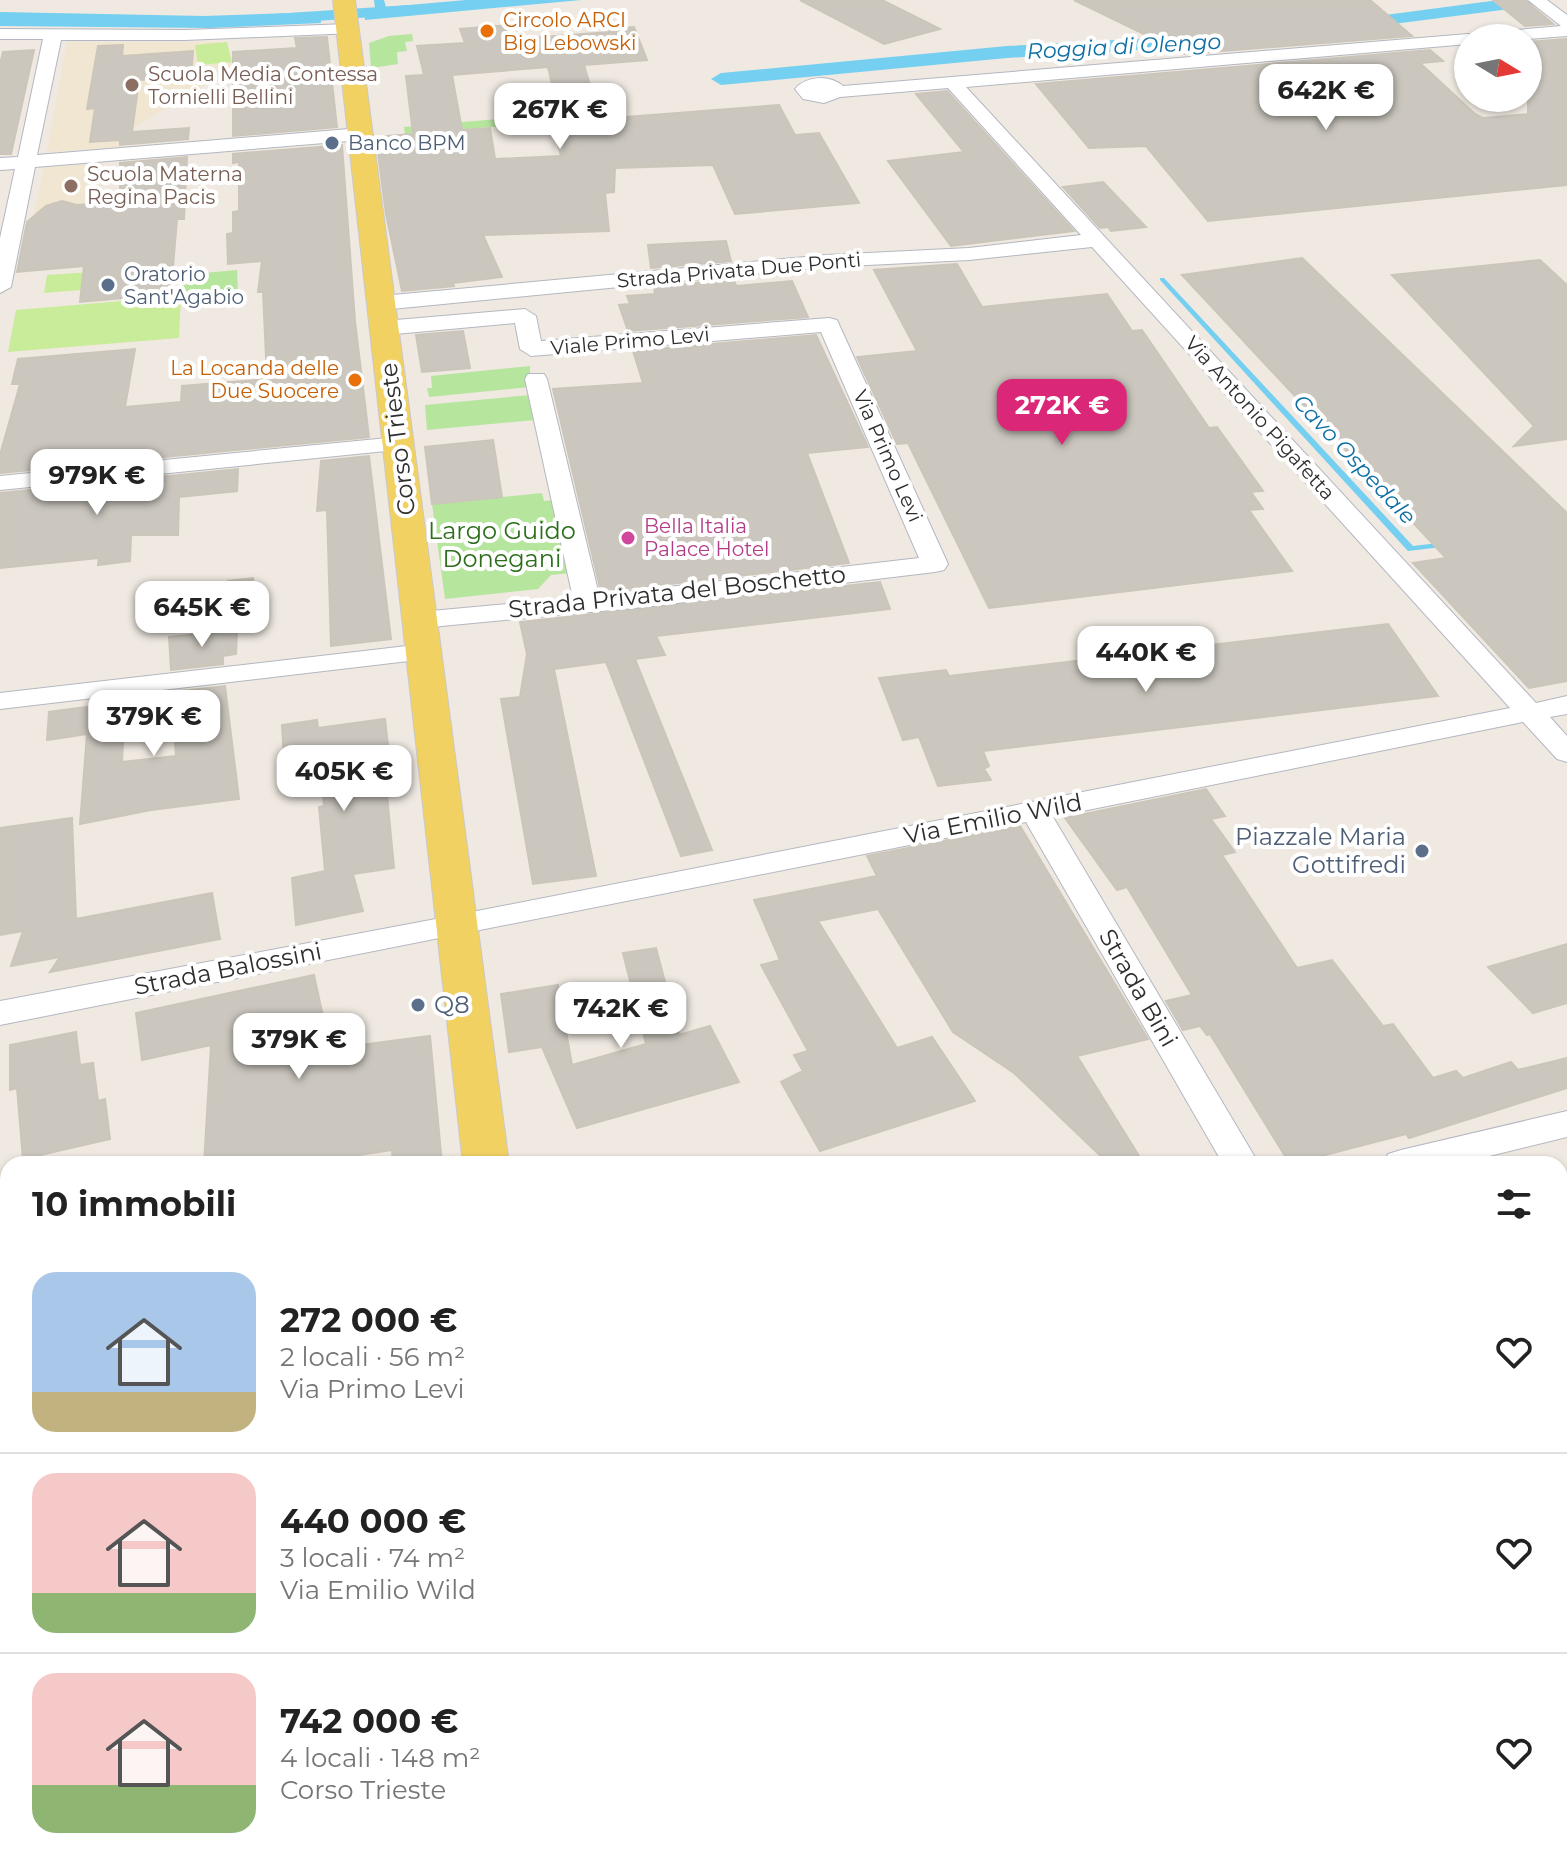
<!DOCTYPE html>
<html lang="it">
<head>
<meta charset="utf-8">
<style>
  :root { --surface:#fff; --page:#f2f2f2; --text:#222; --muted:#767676; --line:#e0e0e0; --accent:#db2777 }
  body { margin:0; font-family:Montserrat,sans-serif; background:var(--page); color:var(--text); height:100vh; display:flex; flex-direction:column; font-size:30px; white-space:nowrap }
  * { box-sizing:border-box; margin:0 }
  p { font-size:26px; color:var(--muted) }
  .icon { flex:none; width:44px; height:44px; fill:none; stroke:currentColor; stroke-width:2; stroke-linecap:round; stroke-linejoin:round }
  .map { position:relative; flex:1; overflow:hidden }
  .sheet { position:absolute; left:0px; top:1156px; width:1568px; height:712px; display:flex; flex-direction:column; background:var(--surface); border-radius:24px 24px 0 0; box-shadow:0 2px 6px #0004 }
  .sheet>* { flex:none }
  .needle { width:52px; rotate:100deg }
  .buttons { position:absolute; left:1454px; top:24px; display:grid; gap:16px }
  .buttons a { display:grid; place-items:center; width:88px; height:88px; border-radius:50%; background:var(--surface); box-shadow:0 2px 6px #0004; font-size:40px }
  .price { position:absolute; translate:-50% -68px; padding:0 18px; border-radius:16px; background:#fff; color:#222; font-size:26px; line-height:52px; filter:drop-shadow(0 2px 4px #0008) }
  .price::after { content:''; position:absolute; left:50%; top:48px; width:24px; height:18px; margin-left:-12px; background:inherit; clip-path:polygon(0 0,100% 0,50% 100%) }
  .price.active { background:var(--accent); color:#fff }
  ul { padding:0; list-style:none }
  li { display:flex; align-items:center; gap:24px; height:200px; padding:0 32px }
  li+li { border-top:2px solid var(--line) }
  li span { display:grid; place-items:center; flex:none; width:224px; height:160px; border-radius:24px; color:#555 }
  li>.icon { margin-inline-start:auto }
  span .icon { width:96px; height:96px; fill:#fffc; stroke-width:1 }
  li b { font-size:34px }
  h2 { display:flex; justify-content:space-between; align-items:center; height:96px; padding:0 32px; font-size:34px }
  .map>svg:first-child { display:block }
  .education { fill:#f0e6d1 }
  .green { fill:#b6e59e }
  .pitch { fill:#c9ec9a }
  .water { fill:#75cff0 }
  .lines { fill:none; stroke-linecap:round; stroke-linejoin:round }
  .stream { fill:#75cff0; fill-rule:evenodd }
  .canal { fill:#75cff0; fill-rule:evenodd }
  .building { fill:#cbc7bf; stroke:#cbc5ba; stroke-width:2; fill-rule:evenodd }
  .minor-casing { stroke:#b4b7c1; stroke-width:2 }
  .major-casing { stroke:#c9c9c9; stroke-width:2 }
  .minor { fill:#fff; fill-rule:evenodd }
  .major { fill:#f2d163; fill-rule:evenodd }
  .food-dot { fill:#e8710a; stroke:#fff; stroke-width:3 }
  .education-dot { fill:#8d6e63; stroke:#fff; stroke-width:3 }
  .service-dot { fill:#5c6f8a; stroke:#fff; stroke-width:3 }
  .hotel-dot { fill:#d1479c; stroke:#fff; stroke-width:3 }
  .labels { text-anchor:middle; stroke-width:8; stroke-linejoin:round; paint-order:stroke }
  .far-food-label { font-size:20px; fill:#c56008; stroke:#fff; text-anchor:start }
  .far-education-label { font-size:20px; fill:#785e54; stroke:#fff; text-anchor:start }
  .far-service-label { font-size:20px; fill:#4e5e75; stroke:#fff; text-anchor:start }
  .far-street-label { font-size:20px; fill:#2e2e2e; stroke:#fff }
  .far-hotel-label { font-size:20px; fill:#b23c85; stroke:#fff; text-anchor:start }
  .far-water-label { font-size:22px; font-style:italic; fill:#0d6fa3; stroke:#fff }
  .street-label { font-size:24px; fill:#2e2e2e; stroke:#fff }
  .park-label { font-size:24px; fill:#2c6e1b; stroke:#fff }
  .service-label { font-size:24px; fill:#4e5e75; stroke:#fff; text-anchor:end }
</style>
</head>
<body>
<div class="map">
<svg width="1567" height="1868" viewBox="0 0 1567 1868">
  <rect width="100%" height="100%" fill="#efe9e1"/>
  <path class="education" d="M67,42h160l5,27 -112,67v11l-70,5 -3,-1z
    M104,162l-4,43 -70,26 14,-64z"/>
  <path class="green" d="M412,34l1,7 -8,1 2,9 -10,1 1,12 -27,4 -2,-25 20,-7z
    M547,115l18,6 -160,13 -1,-7z
    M237,270l1,21 -57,5 1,-21z
    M530,366v21l-101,10 -2,-9h5l-1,-12z
    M530,395l5,25 -108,10 -2,-25z
    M542,493l2,8 18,-2 8,74 -19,2 -13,14 -93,10 -13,-95z
    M8,1586v274h93l-1,8h-100v-280z"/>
  <path class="pitch" d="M227,42l5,20 -34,3 -3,-20z
    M121,270l-2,17 -75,6 3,-18z
    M181,296l-2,42 -171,14 8,-42z"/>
  <path class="water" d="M374,0h10l2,7 80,-7h115l-216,20 -1,-11 11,-1z
    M0,12l204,4 116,-4 1,11 -112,5 -209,-2z"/>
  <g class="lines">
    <path class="stream" d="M1160,278h4l249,268 34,-4h3v4l-42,5 -248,-271z"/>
    <path class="canal" d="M1499,0l35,2 -9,5 -178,23 -9,-5 9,-5z
      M409,5l6,1 3,4 -3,4 -141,10 -9,-5 9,-5z
      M1207,35l9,6 -2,4 -207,13 -286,27 -10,-6 10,-6 286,-27z"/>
  </g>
  <path class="building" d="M800,0h82l58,29 -56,15z
    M1074,0h296l42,36 -227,18z
    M1493,0h32l28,24 -28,2z
    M510,25l5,14 95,-7 -1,-3 25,-2 13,33 -63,5 16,54 179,-14 16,30 24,-2 40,70 -124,11 -22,-49 -98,3 -1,24 -9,1 4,38 -126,4 19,42 -49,6 1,3 -52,5 -16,-77 -10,-77 37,-3 -7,-58 18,-1 -7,-29 48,-3 -5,-14zM548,67l13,55 -9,1 9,33 -66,3 -5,-31 -28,2 -10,-55z
    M327,37l10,90 -104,9v-84l64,-4 -2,-10z
    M1567,39v146l-359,36 -62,-75 -57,2 -53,-64 394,-34 13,11 -23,2 55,51 8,4 45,-4v-72z
    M123,45l-1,11 71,-5 -2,25 -52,4 -7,52 57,-4 -1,11 -68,6v-5l-30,2 5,-34 -8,1 11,-63z
    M34,50l-23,104h-11v-90l3,-12z
    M947,91l127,140 -123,15 -63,-85 76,-9 -48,-58z
    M342,145l13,176 14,116 -369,36v-18l20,-71h-8l6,-25 117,-10 -10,58 56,-5 1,-16 85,-7 -4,-87h-5l4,-31 -34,3 -1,-30 6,-1v-21l6,-1v-49l-6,1v-9z
    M187,157l-3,62h-7l-6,72 -2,3 -89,8 4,-36 -67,6 10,-50 19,-16 16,-5 15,4 43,-3v-39z
    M1103,182l43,45 -35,4 -3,-4 -8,1 -37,-41z
    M726,241l5,20 -80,7 -3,-23z
    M1302,258l265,255v168l-38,7 -116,-125 33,-5 -264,-283z
    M1540,260l27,25v154l-53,7 20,-20 -142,-151z
    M957,264l25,43 125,-13 25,37 10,-1 67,98 8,-1 46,64 -12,1 12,17 -14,1 43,61 -303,37 -81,-165 -11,1 -40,-87 60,-6 -43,-81z
    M734,279l2,7 56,-5 16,36 -180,14 -9,-26 11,-1 -3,-8 28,-2 -1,-7z
    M463,331l7,37 -48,4 -6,-37z
    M816,335l52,112 -61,6 42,110 -248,29 -48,-203 90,-6 -10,-32z
    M493,440l9,57 -70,7 -7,-57z
    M369,456l22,183 -60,7 -4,-136 -10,1 4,-50z
    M238,469l-1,22 -58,6 -1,38h-47l-1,26 -32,4 1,-7 -99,10v-75z
    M253,578l4,27 -31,2 2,-26z
    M880,582l10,27 -234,27 9,19 -30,4 77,191 -31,6 -75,-194 -52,7 42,207 -63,8 -32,-185 19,-2 7,-43 -7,-32z
    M1388,624l50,72 -455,55 6,15 -5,3 7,11 -53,6 -19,-49 -16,3 -24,-62 67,-8 3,6z
    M237,630l-1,24 -13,2v8l-52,6 -2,-33z
    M225,686l14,113 -88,11 -71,14 7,-90 -40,6 2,-28 76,-10 -3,60 54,-6 -4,-64z
    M385,719l4,35h-6l11,114 -41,6 10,37 -67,14 -4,-47 33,-7 -6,-64 5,-1 -4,-52 -36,5 -2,-34 35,-5 1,8z
    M1206,789l19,27 -14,3 24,33 -13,3 75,113 35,-8 51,66 10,-2 40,54 23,-7 7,7 48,-16 7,8 49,-12v30l-158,50 -3,-4 -116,30 -80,-130 -3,1 -7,-9 -17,4 -17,-29 26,-6 -65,-108 -10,3 -52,-72z
    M72,818l4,101 136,-26 8,46 -170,33 10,-15 -49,9 12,-35 -23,4v-107z
    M1020,826l128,213 -71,17 67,108h-35l-95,-91 -61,-41 -75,-123 -60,12 79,127 35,-11 43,64 -155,50 -39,-69 22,-11 -9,-16 14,-4 -47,-86 19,-5 -26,-60 123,-24 -10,-20z
    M1567,944v59l-34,10 -45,-46z
    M656,948l23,87 31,-9 29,56 -162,46 -35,-81 -33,5 -8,-58 57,-9 14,80 74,-21 -23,-91z
    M314,975l16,74 100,-13 12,128h-49l-1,-14 -93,14h-95l7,-119 -69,15 -6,-47z
    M76,1032l4,33 13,-2 5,38 7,-2 5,40 -87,20 -6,-71 -7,2v-45z"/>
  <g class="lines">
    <defs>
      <path id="minor" d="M1528,0h19l20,15v21l-39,3 -60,-1v6l-502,43 570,616 31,-7v18l-17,3 17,19v26l-10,-3 -34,-37 -470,95 206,347h-36l-197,-342 -1026,203v-24l457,-86 1053,-207 -418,-461 -123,13 -142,7 -446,43 -11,-7 11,-7 446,-41 142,-7 112,-13 -133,-147 -108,9 -16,6 -21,-4 -8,-10c12,-14 35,-14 48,-3l625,-52 8,3 8,-4 77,-7z
        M348,24l9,5 -3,4 -169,7h-124l-24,115 324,-27 9,6 -9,6 -326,27 -24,120 -11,6v-55l15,-69 -15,1v-12l18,-1 25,-118h-43v-10l185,1z
        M525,309l11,7 5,25 288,-23 8,2 111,244 -4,6 -9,2 -291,35 -224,21 -10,-2 -3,-6 3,-6 10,-2 153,-14 -48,-219 3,-5h16l3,5 52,216 320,-37 -98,-226 -290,24 -11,-7 -5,-26 -131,12 -11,-7 11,-7z
        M398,437l8,2 4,5 -4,5 -406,41v-14z
        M424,644l10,2 4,6 -4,6 -434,51v-16z
        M1567,1111v26l-110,27h-74l5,-10 13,-4z
        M8,1530v38l-8,2v-38z
        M1567,1707v44l-7,2v-44z
        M948,1860h79l-4,8h-79z"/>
      <path id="major" d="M333,0h22l154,1164h-46z
        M540,1860h62v8h-62z"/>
    </defs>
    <use href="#minor" class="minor-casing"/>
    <use href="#major" class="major-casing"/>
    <use href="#minor" class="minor"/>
    <use href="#major" class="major"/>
  </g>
  <g class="food-dot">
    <circle cx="487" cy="31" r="8"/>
    <circle cx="355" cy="380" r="8"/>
  </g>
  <g class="education-dot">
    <circle cx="132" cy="85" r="8"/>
    <circle cx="71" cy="186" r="8"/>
  </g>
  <g class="service-dot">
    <circle cx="332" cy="143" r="8"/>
    <circle cx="108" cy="285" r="8"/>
    <circle cx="1422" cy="851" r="8"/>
    <circle cx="418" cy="1005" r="8"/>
  </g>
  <circle class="hotel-dot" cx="628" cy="538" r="8"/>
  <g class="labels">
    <g class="far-food-label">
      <text x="503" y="27">Circolo ARCI<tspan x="503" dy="23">Big Lebowski</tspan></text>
      <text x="339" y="375" text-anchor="end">La Locanda delle<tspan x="339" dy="23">Due Suocere</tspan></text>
    </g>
    <g class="far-education-label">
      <text x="148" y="81">Scuola Media Contessa<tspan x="148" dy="23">Tornielli Bellini</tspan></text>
      <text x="87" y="181">Scuola Materna<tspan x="87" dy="23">Regina Pacis</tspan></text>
    </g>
    <g class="far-service-label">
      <text x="348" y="150">Banco BPM</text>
      <text x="124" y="281">Oratorio<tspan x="124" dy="23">Sant'Agabio</tspan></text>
    </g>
    <g class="far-street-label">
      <text transform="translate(739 270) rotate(-5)" y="7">Strada Privata Due Ponti</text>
      <text transform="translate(630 341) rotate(-5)" y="7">Viale Primo Levi</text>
      <text transform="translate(1260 418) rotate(48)" y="7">Via Antonio Pigafetta</text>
      <text transform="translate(888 456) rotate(66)" y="7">Via Primo Levi</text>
    </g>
    <g class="far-hotel-label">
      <text x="644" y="533">Bella Italia<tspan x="644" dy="23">Palace Hotel</tspan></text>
    </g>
    <g class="far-water-label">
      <text transform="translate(1124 46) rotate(-3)" y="8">Roggia di Olengo</text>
      <text transform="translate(1355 459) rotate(47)" y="8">Cavo Ospedale</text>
    </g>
    <g class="street-label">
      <text transform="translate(398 439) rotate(-97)" y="8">Corso Trieste</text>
      <text transform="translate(677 592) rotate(-6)" y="8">Strada Privata del Boschetto</text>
      <text transform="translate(993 819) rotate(-11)" y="8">Via Emilio Wild</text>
      <text transform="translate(228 969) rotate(-11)" y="8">Strada Balossini</text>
      <text transform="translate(1138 988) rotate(60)" y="8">Strada Bini</text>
    </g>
    <g class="park-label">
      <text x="502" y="539">Largo Guido<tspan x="502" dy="28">Donegani</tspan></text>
    </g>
    <g class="service-label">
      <text x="1406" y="845">Piazzale Maria<tspan x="1406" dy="28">Gottifredi</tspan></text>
      <text x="434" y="1013" text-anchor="start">Q8</text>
    </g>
  </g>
</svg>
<div class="buttons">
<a><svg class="needle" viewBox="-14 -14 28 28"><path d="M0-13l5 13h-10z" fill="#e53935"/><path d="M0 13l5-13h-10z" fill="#767676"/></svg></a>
</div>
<b class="price" style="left:1326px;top:132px">642K €</b>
<b class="price" style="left:560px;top:151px">267K €</b>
<b class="price active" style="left:1062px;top:447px">272K €</b>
<b class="price" style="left:97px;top:517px">979K €</b>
<b class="price" style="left:202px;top:649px">645K €</b>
<b class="price" style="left:1146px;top:694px">440K €</b>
<b class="price" style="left:154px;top:758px">379K €</b>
<b class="price" style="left:344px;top:813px">405K €</b>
<b class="price" style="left:621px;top:1050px">742K €</b>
<b class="price" style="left:299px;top:1081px">379K €</b>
<section class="sheet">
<h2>10 immobili<svg class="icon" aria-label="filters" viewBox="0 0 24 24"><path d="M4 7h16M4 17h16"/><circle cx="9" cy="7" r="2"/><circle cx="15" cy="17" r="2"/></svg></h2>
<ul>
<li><span style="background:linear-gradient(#a9c7e8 75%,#c2b280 0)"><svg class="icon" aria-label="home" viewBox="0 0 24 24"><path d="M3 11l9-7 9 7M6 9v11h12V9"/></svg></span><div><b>272 000 €</b><p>2 locali · 56 m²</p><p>Via Primo Levi</p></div><svg class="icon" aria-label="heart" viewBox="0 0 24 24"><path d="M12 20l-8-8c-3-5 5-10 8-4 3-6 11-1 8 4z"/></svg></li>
<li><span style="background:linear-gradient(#f6c9c9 75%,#8fb573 0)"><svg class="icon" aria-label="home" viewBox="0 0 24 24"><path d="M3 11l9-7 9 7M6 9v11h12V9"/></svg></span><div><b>440 000 €</b><p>3 locali · 74 m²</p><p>Via Emilio Wild</p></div><svg class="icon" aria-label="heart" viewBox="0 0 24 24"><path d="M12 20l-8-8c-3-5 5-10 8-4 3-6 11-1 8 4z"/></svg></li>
<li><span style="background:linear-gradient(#f6c9c9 70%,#8fb573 0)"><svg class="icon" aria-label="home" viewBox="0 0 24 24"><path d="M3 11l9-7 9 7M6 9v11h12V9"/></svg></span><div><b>742 000 €</b><p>4 locali · 148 m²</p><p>Corso Trieste</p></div><svg class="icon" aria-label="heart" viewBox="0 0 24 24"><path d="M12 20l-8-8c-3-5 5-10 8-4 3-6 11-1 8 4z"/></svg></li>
</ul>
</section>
</div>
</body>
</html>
